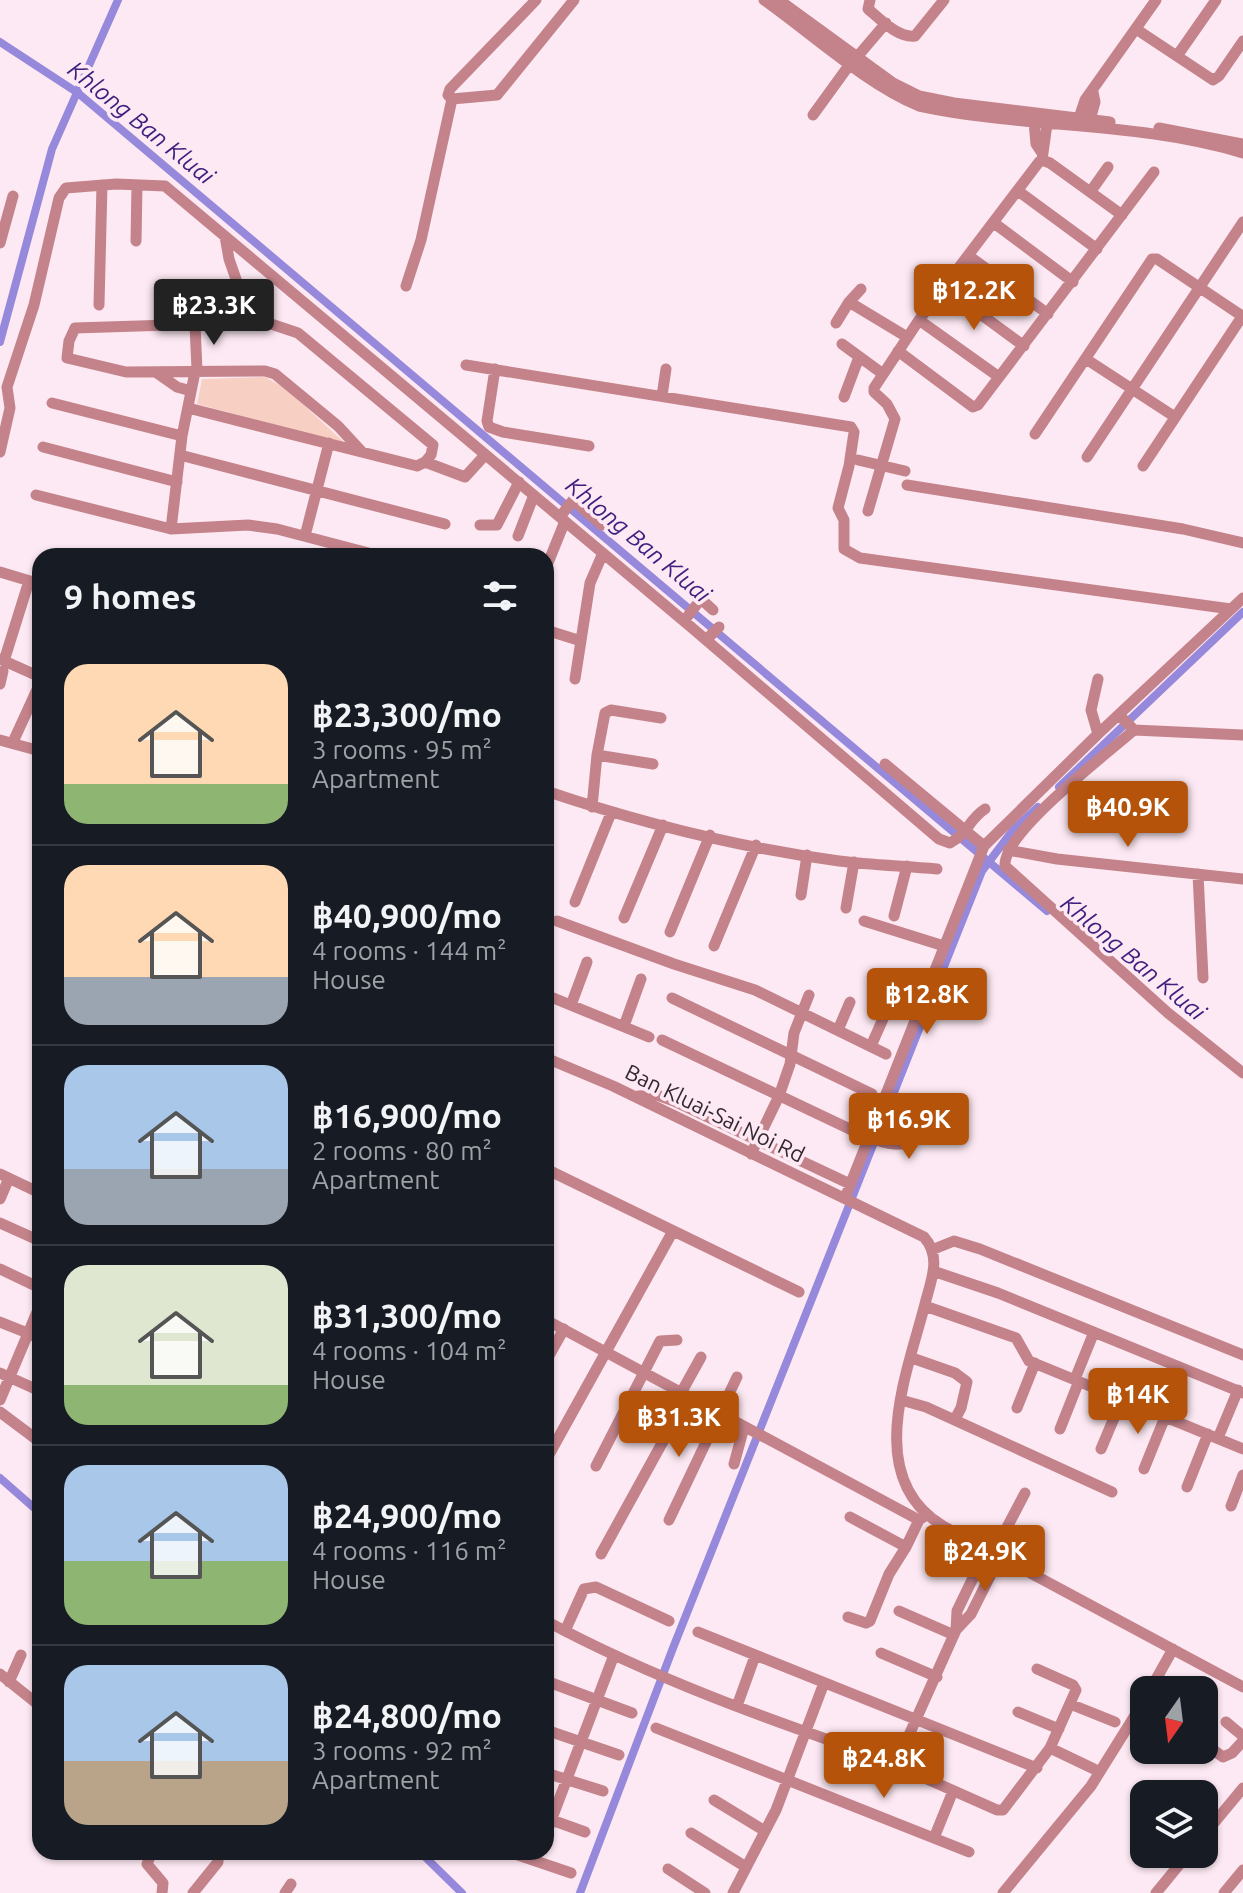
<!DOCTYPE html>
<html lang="en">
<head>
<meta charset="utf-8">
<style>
  :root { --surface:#171b24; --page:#20242c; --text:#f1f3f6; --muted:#9ea1a6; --line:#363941; --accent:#b45309 }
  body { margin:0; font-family:Ubuntu,sans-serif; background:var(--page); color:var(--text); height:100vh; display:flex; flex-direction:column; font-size:30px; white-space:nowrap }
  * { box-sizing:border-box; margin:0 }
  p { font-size:26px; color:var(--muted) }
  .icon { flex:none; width:44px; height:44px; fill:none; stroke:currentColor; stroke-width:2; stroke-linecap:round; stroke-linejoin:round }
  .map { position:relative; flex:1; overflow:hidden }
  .panel { position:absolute; left:32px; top:548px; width:522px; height:1312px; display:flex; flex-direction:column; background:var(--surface); border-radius:24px; box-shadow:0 2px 6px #0004 }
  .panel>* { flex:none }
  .needle { width:52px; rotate:194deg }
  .fabs { position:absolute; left:1130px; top:1676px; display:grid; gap:16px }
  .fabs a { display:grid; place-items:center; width:88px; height:88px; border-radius:16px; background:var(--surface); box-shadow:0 2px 6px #0004; font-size:40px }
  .price { position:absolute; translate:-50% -68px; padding:0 18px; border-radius:8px; background:var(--accent); color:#fff; font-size:26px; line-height:52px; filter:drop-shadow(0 2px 4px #0008) }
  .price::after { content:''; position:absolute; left:50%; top:48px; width:24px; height:18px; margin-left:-12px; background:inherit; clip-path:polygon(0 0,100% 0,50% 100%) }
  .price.current { background:#222; color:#fff }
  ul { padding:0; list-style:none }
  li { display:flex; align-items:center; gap:24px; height:200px; padding:0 32px }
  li+li { border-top:2px solid var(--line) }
  li span { display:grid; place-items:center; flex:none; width:224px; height:160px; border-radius:24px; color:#555 }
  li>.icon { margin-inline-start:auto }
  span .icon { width:96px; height:96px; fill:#fffc; stroke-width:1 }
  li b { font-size:34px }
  h2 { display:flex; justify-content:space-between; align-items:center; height:96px; padding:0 32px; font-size:34px }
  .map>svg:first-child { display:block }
  .green { fill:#f8d0c3 }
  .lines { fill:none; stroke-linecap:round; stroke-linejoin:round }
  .canal { stroke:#9688db; stroke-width:8 }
  .minor { stroke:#c4838b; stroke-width:11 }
  .labels { text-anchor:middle; stroke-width:7; stroke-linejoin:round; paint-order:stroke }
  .street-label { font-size:22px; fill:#34282f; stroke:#fde9f3 }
  .water-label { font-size:24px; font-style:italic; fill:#3d1f7f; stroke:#fde9f3 }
</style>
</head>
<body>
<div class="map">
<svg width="1243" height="1893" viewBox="0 0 1243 1893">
  <rect width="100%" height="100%" fill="#fde9f3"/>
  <path class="green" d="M265,377l20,11 60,55 -148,-39 5,-25z"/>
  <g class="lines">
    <path class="canal" d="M0,42l78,51 969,818
      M0,342l52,-193 66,-149
      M1059,787l184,-175
      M0,1478l40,35
      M420,1852l42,41
      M580,1893l93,-245 309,-777 31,-41 25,-23"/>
    <path class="minor" d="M764,0c48,34 102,84 155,106 107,23 219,15 324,47
      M779,0l114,83 26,13 35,7 156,19
      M870,0l-2,9c13,11 30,29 47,27l29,-36
      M1136,29l77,51 6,-4 24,-35
      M1177,56l39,-56
      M857,57l29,-34
      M452,99l-4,-4 2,-6 86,-89
      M813,115l37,-51
      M1079,118l6,-18 71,-100
      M1090,120l5,-18 -2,-10
      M1034,122l2,22 6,9
      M1159,128l84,16
      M1042,160l5,-36
      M1018,191l79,58
      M1091,191l17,-24
      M994,223l79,59
      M225,236l4,23 8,23
      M136,241l1,-56
      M0,243l13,-47
      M969,256l79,58
      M406,286l15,-46 31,-141 45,-4 77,-95
      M945,288l79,58
      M849,302l12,-13
      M99,305l3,-120
      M919,320l80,57
      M836,323l13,-21 58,35
      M195,325l2,45
      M842,344l41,30
      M898,351l75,56 5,-2 176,-233
      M1086,359l89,58
      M466,365l385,62 3,5 -5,34 -11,42 6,12v29l16,9 371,51
      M495,369l-8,52 2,6 14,5 86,14
      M157,373l20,14 14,4
      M662,396l4,-27
      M844,397l15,-40
      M52,403l130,33
      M188,408l229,58 8,-4 40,15 20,-22
      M1035,434l117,-175h5l85,57
      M43,447l134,35
      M0,452l10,-44 -3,-21 27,-82 25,-107 7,-10 50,-4 49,2 526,441 248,212 11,4c19,-10 18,-23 35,-34
      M362,452l-24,-26 -63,-52 -10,-3 -139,1 -59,-14 2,-17 6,-13 190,-6 33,11 135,112 -2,10 -6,7
      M180,455l265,69
      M1087,457l156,-235
      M858,460l47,11
      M1143,466l100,-151
      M907,485l276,44 60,14
      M36,495l135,34 77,-4 29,4 103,27
      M868,511l27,-92 -8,-15 -13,-12v-4l45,-68 120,-158 3,-2 8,3 72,52
      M560,517l13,-17 29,25
      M480,525h17l22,-43
      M171,529l11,-93 13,-64
      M305,536l24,-93
      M518,536l16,-41
      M546,568l19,-47
      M0,572l40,12
      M684,621l17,-22 12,11
      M546,630l35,11
      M706,640l13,-13
      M0,659l40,18
      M4,661l25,-80
      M575,679l15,-96 13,-30
      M0,684l3,-13
      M1119,715l15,15 109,5
      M1134,730c-27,24 -132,103 -129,136l163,147 75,60
      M1098,734l-7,-24 7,-31
      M0,740l40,11
      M13,742l27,-59
      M597,755l56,9
      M885,764l99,82
      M546,791c92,31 196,57 293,70 32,4 66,5 98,8
      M592,807l5,-52 8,-42 6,-3 50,8
      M1008,850l49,9 186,20
      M1198,874l5,104
      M801,895l6,-40
      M575,902l36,-89
      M846,908l8,-46
      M894,916l13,-50
      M624,918l39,-93
      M557,921l117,43 81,26 131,64
      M864,921l80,25
      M670,932l40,-97
      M714,946l42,-101
      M546,995l103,42
      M672,998l200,96
      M571,1005l16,-43
      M624,1026l17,-47
      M838,1030l12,-28
      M662,1040l194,92
      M871,1046l15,-34
      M546,1058l67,28 311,151c17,19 8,41 2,63 -18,72 -64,177 17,226l300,161
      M638,1096l19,-1 17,6 176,83
      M869,1137c16,7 34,12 49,0
      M751,1154l28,-58 11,-32 4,-31 15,-38
      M546,1169l253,123
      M0,1174l40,19
      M845,1198l139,-352 114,-112 145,-136
      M0,1199l9,-21
      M0,1223l40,18
      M934,1249l20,-8 26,8 263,106
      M0,1269l40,19
      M933,1271l65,22 245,100
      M925,1306l91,32 13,23 214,88
      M546,1320l373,200
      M0,1322l40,16
      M912,1358l43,15 12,9 -6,26 -6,11
      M546,1361l18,-32
      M0,1373l40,18
      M1075,1379l19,-47
      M681,1393l20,-36
      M0,1400l40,-95
      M901,1400l25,7 186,85
      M1017,1408l18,-45
      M0,1412l40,30
      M1060,1429l19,-48
      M1218,1438l20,-48
      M1101,1449l21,-50
      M546,1460l127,-229
      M734,1464l10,-37
      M596,1466l64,-125 17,-1
      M1144,1469l21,-52
      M1187,1487l21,-53
      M1231,1506l12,-31
      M850,1517l56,30
      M669,1520l68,-143
      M994,1552l31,-59
      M601,1554l87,-158
      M899,1611l55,24
      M848,1617l18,6 4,-2 19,-47 17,-27 13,-27 6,-4
      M546,1621c108,58 224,99 340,139
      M956,1630l1,-19 30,-62
      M565,1631l19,-42 12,-2 73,34
      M698,1632l339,136
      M881,1653l56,24
      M0,1674l40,32
      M546,1681l86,32
      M9,1682l12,-27
      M1150,1690l23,-41
      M1070,1704l45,18
      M737,1706l18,-50
      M1018,1712l41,17
      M1226,1722l17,14
      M656,1728l313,124
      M546,1730l73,25
      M884 1754a13 13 0 1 1 26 0a13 13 0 1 1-26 0Z
      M905,1744l51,-114 15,-16 29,-58
      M1205,1744l18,13 9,-4 11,-12
      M1050,1748l44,21
      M900,1767l97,43h6l47,-62 26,-58 -3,-5 -36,-16
      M546,1773l57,18
      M714,1800l51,31
      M546,1818l39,14
      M691,1833l55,34
      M546,1834l68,-179
      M1204,1835l39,-47
      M934,1838l19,-47
      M152,1852l-5,12 16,19 -1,10
      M509,1852l62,21
      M668,1869l37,24
      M193,1893l25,-31v-4l-4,-6
      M285,1893l6,-9
      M733,1893l43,-83 48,-127
      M1003,1893l88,-107 53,-85
      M1156,1893l32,-39
      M1224,1893l19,-23"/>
  </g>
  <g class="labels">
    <g class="street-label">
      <text transform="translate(715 1113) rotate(26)" y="8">Ban Kluai-Sai Noi Rd</text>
    </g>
    <g class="water-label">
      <text transform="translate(141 123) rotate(39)" y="8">Khlong Ban Kluai</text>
      <text transform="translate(638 540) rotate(40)" y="8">Khlong Ban Kluai</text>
      <text transform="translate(1133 958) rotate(40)" y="8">Khlong Ban Kluai</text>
    </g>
  </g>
</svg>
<div class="fabs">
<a><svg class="needle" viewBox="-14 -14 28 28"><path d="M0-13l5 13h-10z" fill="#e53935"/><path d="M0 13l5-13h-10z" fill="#9ea1a6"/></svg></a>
<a><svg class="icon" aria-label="layers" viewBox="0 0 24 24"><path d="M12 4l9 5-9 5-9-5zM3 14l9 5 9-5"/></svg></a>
</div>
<b class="price" style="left:974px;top:332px">฿12.2K</b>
<b class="price current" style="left:214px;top:347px">฿23.3K</b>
<b class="price" style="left:1128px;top:849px">฿40.9K</b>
<b class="price" style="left:927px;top:1036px">฿12.8K</b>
<b class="price" style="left:909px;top:1161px">฿16.9K</b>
<b class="price" style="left:1138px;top:1436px">฿14K</b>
<b class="price" style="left:679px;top:1459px">฿31.3K</b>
<b class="price" style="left:985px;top:1593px">฿24.9K</b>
<b class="price" style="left:884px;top:1800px">฿24.8K</b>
<section class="panel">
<h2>9 homes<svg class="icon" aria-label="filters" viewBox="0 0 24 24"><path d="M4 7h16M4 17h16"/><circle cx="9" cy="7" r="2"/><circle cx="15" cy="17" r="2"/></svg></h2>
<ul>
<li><span style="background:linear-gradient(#ffd9b3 75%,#8fb573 0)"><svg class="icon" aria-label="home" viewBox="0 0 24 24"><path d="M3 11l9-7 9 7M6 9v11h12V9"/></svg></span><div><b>฿23,300/mo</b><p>3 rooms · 95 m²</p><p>Apartment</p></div></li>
<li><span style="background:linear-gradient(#ffd9b3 70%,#9aa5b1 0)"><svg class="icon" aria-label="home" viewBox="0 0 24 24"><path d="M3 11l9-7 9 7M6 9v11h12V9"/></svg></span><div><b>฿40,900/mo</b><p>4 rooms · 144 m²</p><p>House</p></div></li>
<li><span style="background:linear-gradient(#a9c7e8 65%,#9aa5b1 0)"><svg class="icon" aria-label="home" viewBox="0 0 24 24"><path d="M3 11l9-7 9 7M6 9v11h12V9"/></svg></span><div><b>฿16,900/mo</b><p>2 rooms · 80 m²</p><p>Apartment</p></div></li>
<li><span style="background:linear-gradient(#dfe7d0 75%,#8fb573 0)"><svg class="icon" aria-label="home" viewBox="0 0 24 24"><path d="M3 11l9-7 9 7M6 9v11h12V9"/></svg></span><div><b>฿31,300/mo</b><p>4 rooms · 104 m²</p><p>House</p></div></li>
<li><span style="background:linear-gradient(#a9c7e8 60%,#8fb573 0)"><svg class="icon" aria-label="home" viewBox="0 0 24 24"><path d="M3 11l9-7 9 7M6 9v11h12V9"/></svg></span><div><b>฿24,900/mo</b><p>4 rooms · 116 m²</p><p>House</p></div></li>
<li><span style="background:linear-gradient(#a9c7e8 60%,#b9a48a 0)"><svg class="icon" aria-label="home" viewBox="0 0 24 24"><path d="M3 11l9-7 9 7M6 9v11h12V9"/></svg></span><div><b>฿24,800/mo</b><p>3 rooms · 92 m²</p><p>Apartment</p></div></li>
</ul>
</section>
</div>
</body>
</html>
